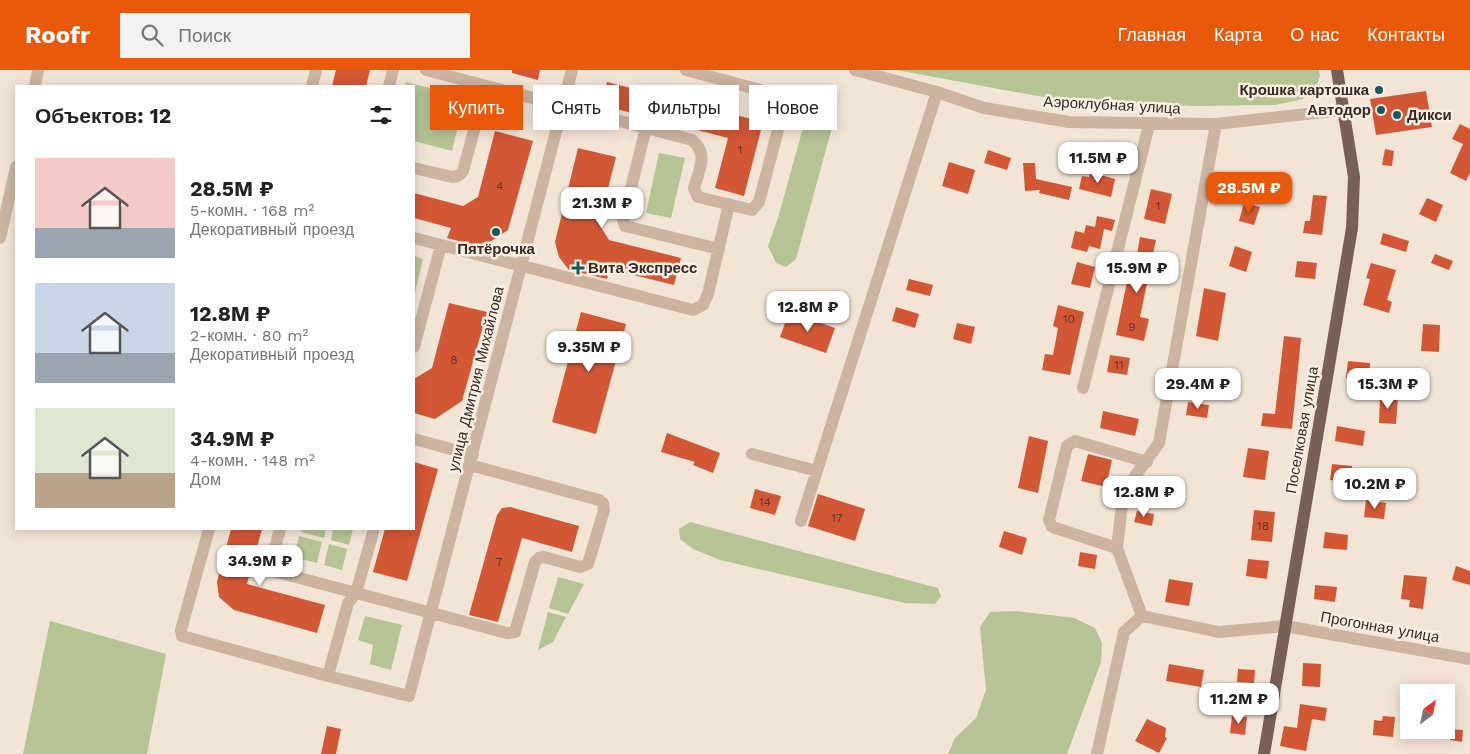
<!DOCTYPE html>
<html lang="ru">
<head>
<meta charset="utf-8">
<style>
  :root { --surface:#fff; --page:#f2f2f2; --text:#222; --muted:#767676; --accent:#ea580c }
  body { margin:0; font-family:"Work Sans",sans-serif; background:var(--page); color:var(--text); height:100vh; display:flex; flex-direction:column; font-size:19px; white-space:nowrap }
  * { box-sizing:border-box; margin:0 }
  p { font-size:16px; color:var(--muted) }
  .icon { flex:none; width:28px; height:28px; fill:none; stroke:currentColor; stroke-width:2; stroke-linecap:round; stroke-linejoin:round }
  .map { position:relative; flex:1; overflow:hidden }
  .details { position:absolute; left:15px; top:15px; width:400px; height:445px; display:flex; flex-direction:column; background:var(--surface); border-radius:0px; box-shadow:0 2px 12px #0003 }
  .details>* { flex:none }
  .top-card { position:absolute; left:430px; top:15px; width:475px; height:45px; display:flex; gap:10px }
  .needle { width:32px; rotate:33deg }
  .buttons { position:absolute; left:1400px; top:614px; display:grid; gap:10px }
  .buttons a { display:grid; place-items:center; width:55px; height:55px; border-radius:0px; background:var(--surface); box-shadow:0 2px 12px #0003; font-size:25px }
  .price { position:absolute; translate:-50% -42px; padding:0 11px; border-radius:10px; background:#fff; color:#222; font-size:16px; line-height:32px; filter:drop-shadow(0 1px 2px #0008) }
  .price::after { content:''; position:absolute; left:50%; top:30px; width:15px; height:11px; margin-left:-8px; background:inherit; clip-path:polygon(0 0,100% 0,50% 100%) }
  .price.current { background:var(--accent); color:#fff }
  ul { padding:0; list-style:none }
  li { display:flex; align-items:center; gap:15px; height:125px; padding:0 20px }
  li span { display:grid; place-items:center; flex:none; width:140px; height:100px; border-radius:0px; color:#555 }
  li>.icon { margin-inline-start:auto }
  span .icon { width:60px; height:60px; fill:#fffc; stroke-width:1 }
  li b { font-size:21px }
  h2 { display:flex; justify-content:space-between; align-items:center; height:60px; padding:0 20px; font-size:21px }
  .pill { padding:0 18px; border-radius:0px; background:var(--surface); box-shadow:0 2px 12px #0003; font-size:18px; line-height:45px }
  .pill.current { background:var(--accent); color:#fff }
  header { display:flex; align-items:center; gap:30px; box-sizing:border-box; height:70px; padding:0 25px; background:var(--accent); color:#fff }
  header strong { font-size:24px }
  nav { display:flex; gap:28px; margin-inline-start:auto; font-size:18px }
  .search { width:350px; height:45px; background:var(--page); display:flex; align-items:center; gap:12px; box-sizing:border-box; padding:0 18px; border-radius:0px; color:var(--muted); font-size:19px }
  .map>svg:first-child { display:block }
  .green { fill:#b5c395 }
  .building { fill:#d25735 }
  .lines { fill:none; stroke-linecap:round; stroke-linejoin:round }
  .minor { stroke:#ccb4a1; stroke-width:12 }
  .major { stroke:#796054; stroke-width:12 }
  .poi-dot { fill:#16585b; stroke:#fbefe3; stroke-width:2 }
  .labels { text-anchor:middle; stroke-width:5; stroke-linejoin:round; paint-order:stroke }
  .number-label { font-size:12px; fill:#5d3529 }
  .poi-label { font-size:15px; font-weight:bold; fill:#362a25; stroke:#fbefe3; text-anchor:end }
  .street-label { font-size:15px; fill:#362a25; stroke:#fbefe3 }
</style>
</head>
<body>
<header>
<strong>Roofr</strong>
<div class="search"><svg class="icon" aria-label="search" viewBox="0 0 24 24"><circle cx="10" cy="10" r="6"/><path d="M15 15l6 6"/></svg>Поиск</div>
<nav><a>Главная</a><a>Карта</a><a>О нас</a><a>Контакты</a></nav>
</header>
<div class="map">
<svg width="1470" height="684" viewBox="0 0 1470 684">
  <rect width="100%" height="100%" fill="#f3e5d6"/>
  <path class="green" d="M896,0h423l1,6 -4,12 -13,11 -28,6 -83,1 -149,-9z
    M406,12l59,15 -13,54 -38,-10v-55h-9z
    M825,30l11,13 -40,146 -10,8 -10,-4 -8,-17 10,-28 30,-108 5,-8z
    M659,83l26,5 -14,60 -25,-5z
    M414,186l9,3 -9,37z
    M690,452l248,66 3,8 -6,8 -30,-1 -185,-43 -27,-11 -13,-10 -1,-10z
    M302,459h24l-2,9 -23,-6z
    M333,459h20l-4,16 -18,-5z
    M299,466l23,6 -5,21 -23,-6z
    M329,474l18,5 -5,21 -18,-5z
    M558,507l26,7 -16,30 -19,-6z
    M1016,541l58,7 21,10 7,15 -1,19 -34,92h-119l7,-16 21,-20 10,-28 -6,-63 10,-15z
    M548,542l18,5 -13,25 -15,8z
    M365,546l37,9 -11,45 -21,-6 3,-19 -15,-5z
    M50,551l116,33 -19,100h-124z"/>
  <path class="building" d="M336,0h34l-4,16h-34z
    M512,0h28l-2,10 -26,-7z
    M607,12l156,40 -19,74 -29,-8 13,-50 -127,-33z
    M1426,21l6,36 -56,8 -6,-36z
    M1460,54l10,5v44l-4,8 -16,-8 13,-29 -11,-5z
    M495,61l38,10 -25,89 -26,17 -35,-9 4,-10 -37,-10v-25l49,13 15,-9z
    M578,78l38,9 -17,67 10,16 72,18 -7,27 -65,-16 -2,10 -38,-9 -10,-13 -4,-15z
    M1385,79l9,2 -2,15 -10,-1z
    M988,80l23,8 -4,12 -23,-7z
    M949,92l26,8 -7,24 -26,-8z
    M1023,93h12l1,16 36,8 -3,13 -30,-7 1,-3 -15,1z
    M1090,102l25,7 -4,18 -32,-8 3,-13 7,1z
    M1151,119l21,5 -7,30 -21,-5z
    M1313,125l14,1 -5,39 -19,-2 2,-12h5z
    M1427,128l16,7 -7,17 -17,-8z
    M1244,133l16,4 -6,18 -15,-4z
    M1097,146l18,4 -3,11 -8,-2 -4,20 -11,-3 -2,6 -16,-4 4,-17 9,2 2,-8 9,2z
    M1383,163l26,8 -3,11 -26,-8z
    M1140,167l16,3 -16,77 9,2 -5,22 -28,-6 13,-63 5,1z
    M1235,176l17,6 -6,20 -17,-6z
    M1435,184l18,7 -4,9 -18,-7z
    M1297,191l20,2 -2,16 -20,-2z
    M1077,192l18,5 -5,21 -19,-4z
    M1371,193l25,7 -9,30 5,2 -3,11 -26,-8 7,-26 -4,-1z
    M909,209l24,6 -3,11 -24,-6z
    M1204,218l22,5 -8,48 -22,-5z
    M449,233l38,9 -25,89 -27,18 -21,-6v-34l18,-11z
    M1058,235l26,7 -14,63 -28,-5 3,-16 8,1 5,-27 -5,-2z
    M896,237l23,7 -4,14 -23,-7z
    M581,242l45,12 -30,110 -44,-12z
    M789,242l46,16 -9,25 -46,-16z
    M957,253l18,4 -4,17 -18,-5z
    M1423,254l17,1 -1,27 -18,-1z
    M1284,266l17,2 -9,91 -31,-3 2,-13 12,1z
    M1110,285l20,3 -3,17 -20,-3z
    M1348,291l22,2 -1,17 -23,-2z
    M1380,326l18,1 -2,27 -17,-1z
    M1188,332l21,3 -2,13 -21,-3z
    M1103,341l36,8 -4,17 -35,-8z
    M1337,356l28,5 -2,15 -28,-5z
    M667,363l53,20 -7,20 -20,-8 2,-3 -34,-10z
    M1029,366l19,5 -10,52 -20,-5z
    M1248,378l21,3 -4,29 -22,-3z
    M1088,384l24,6 -6,27 -25,-6z
    M414,392l24,7 -31,112 -34,-9 12,-43h29z
    M1332,394l20,2 -2,16 -20,-2z
    M755,419l26,7 -6,19 -25,-7z
    M818,424l47,15 -10,32 -47,-15z
    M1366,430l20,3 -2,16 -20,-2z
    M510,437l69,19 -7,26 -50,-14 -24,84 -29,-7 28,-100 5,-7z
    M1254,440l21,2 -3,30 -21,-2z
    M1137,441l17,3 -2,12 -18,-4z
    M231,459h31l-15,55 78,21 -8,28 -83,-23 -15,-13 -2,-15z
    M1004,461l23,7 -5,17 -23,-8z
    M1325,462l23,3 -1,15 -24,-2z
    M1080,482l17,3 -2,14 -17,-3z
    M1248,489l21,2 -2,18 -21,-3z
    M1456,496l14,5v14l-18,-5z
    M1404,505l23,2 -4,32 -14,-2 1,-7 -9,-1z
    M1169,509l24,4 -4,23 -24,-4z
    M1315,515l22,2 -2,15 -21,-3z
    M1303,593l18,1 -1,23 -18,-1z
    M1169,594l35,6 -3,17 -35,-6z
    M1238,599l17,1 -1,13 -17,-1z
    M1300,634l27,4 -2,13 -13,-2 -6,32 -26,-5 4,-20 13,2z
    M1232,646l15,1 -2,18 -15,-2z
    M1383,646l12,1 -2,20 -20,-2 1,-15 8,1z
    M1147,649l19,9 -1,9 2,1 -8,15 -24,-12z
    M327,656l14,3 -5,25h-15z
    M1451,659l12,1 -1,12 -12,-2z"/>
  <g class="lines">
    <path class="minor" d="M426,0l266,70c17,14 7,30 2,48l4,9 54,13 7,-8 25,-95 -2,-8 -7,-5 -89,-24
      M855,0l82,22 47,16 85,14 147,2 127,-14
      M35,16l3,-16
      M312,16l4,-16
      M389,16l4,-16
      M646,58l-23,92 2,6 94,23
      M414,98l38,9 6,-1 5,-5 23,-85
      M0,168l16,-71
      M414,168l279,72 10,-5 5,-11 21,-90
      M414,277l27,-102
      M1083,318l66,-263
      M414,369l59,16
      M752,384l65,17
      M801,451l136,-429
      M209,459l-28,101 1,6 146,40 20,-73 8,-10 18,-64
      M280,459l-9,34 1,5 5,4 230,61 8,-1 20,-70 4,-4 5,-1 36,10 8,-3 16,-54 -1,-7 -4,-3 -129,-35
      M1117,478l-65,-21 -3,-7 18,-74 8,-5 72,21
      M1142,546l-25,-68 5,-43 11,-26 26,-36 57,-319
      M1142,546l77,16 66,-6 185,33
      M328,606l81,20 163,-626
      M1097,684l27,-122 18,-16"/>
    <path class="major" d="M1264,684l88,-526 2,-51 -17,-107"/>
  </g>
  <g class="poi-dot">
    <circle cx="1379" cy="20" r="5"/>
    <circle cx="1381" cy="40" r="5"/>
    <circle cx="1397" cy="45" r="5"/>
    <circle cx="496" cy="162" r="5"/>
    <path d="M575.5 190.5h5v5h5v5h-5v5h-5v-5h-5v-5h5z"/>
  </g>
  <g class="labels">
    <g class="number-label">
      <text x="740" y="84">1</text>
      <text x="500" y="120">4</text>
      <text x="1158" y="140">1</text>
      <text x="1069" y="253">10</text>
      <text x="1132" y="261">9</text>
      <text x="454" y="294">8</text>
      <text x="1119" y="299">11</text>
      <text x="765" y="436">14</text>
      <text x="837" y="452">17</text>
      <text x="1263" y="460">18</text>
      <text x="499" y="496">7</text>
    </g>
    <g class="poi-label">
      <text x="1369" y="25">Крошка картошка</text>
      <text x="1371" y="45">Автодор</text>
      <text x="1407" y="50" text-anchor="start">Дикси</text>
      <text x="496" y="184" text-anchor="middle">Пятёрочка</text>
      <text x="588" y="203" text-anchor="start">Вита Экспресс</text>
    </g>
    <g class="street-label">
      <text transform="translate(1112 35) rotate(3)" y="5">Аэроклубная улица</text>
      <text transform="translate(476 309) rotate(-76)" y="5">улица Дмитрия Михайлова</text>
      <text transform="translate(1302 360) rotate(-80)" y="5">Поселковая улица</text>
      <text transform="translate(1380 557) rotate(10)" y="5">Прогонная улица</text>
    </g>
  </g>
</svg>
<div class="buttons">
<a><svg class="needle" viewBox="-14 -14 28 28"><path d="M0-13l5 13h-10z" fill="#e53935"/><path d="M0 13l5-13h-10z" fill="#767676"/></svg></a>
</div>
<b class="price" style="left:1098px;top:114px">11.5M ₽</b>
<b class="price current" style="left:1249px;top:144px">28.5M ₽</b>
<b class="price" style="left:602px;top:159px">21.3M ₽</b>
<b class="price" style="left:1137px;top:224px">15.9M ₽</b>
<b class="price" style="left:808px;top:263px">12.8M ₽</b>
<b class="price" style="left:589px;top:303px">9.35M ₽</b>
<b class="price" style="left:1198px;top:340px">29.4M ₽</b>
<b class="price" style="left:1388px;top:340px">15.3M ₽</b>
<b class="price" style="left:1375px;top:440px">10.2M ₽</b>
<b class="price" style="left:1144px;top:448px">12.8M ₽</b>
<b class="price" style="left:260px;top:517px">34.9M ₽</b>
<b class="price" style="left:1239px;top:655px">11.2M ₽</b>
<div class="top-card">
<a class="pill current">Купить</a>
<a class="pill">Снять</a>
<a class="pill">Фильтры</a>
<a class="pill">Новое</a>
</div>
<section class="details">
<h2>Объектов: 12<svg class="icon" aria-label="filters" viewBox="0 0 24 24"><path d="M4 7h16M4 17h16"/><circle cx="9" cy="7" r="2"/><circle cx="15" cy="17" r="2"/></svg></h2>
<ul>
<li><span style="background:linear-gradient(#f6c9c9 70%,#9aa5b1 0)"><svg class="icon" aria-label="home" viewBox="0 0 24 24"><path d="M3 11l9-7 9 7M6 9v11h12V9"/></svg></span><div><b>28.5M ₽</b><p>5-комн. · 168 m²</p><p>Декоративный проезд</p></div></li>
<li><span style="background:linear-gradient(#c9d6e8 70%,#9aa5b1 0)"><svg class="icon" aria-label="home" viewBox="0 0 24 24"><path d="M3 11l9-7 9 7M6 9v11h12V9"/></svg></span><div><b>12.8M ₽</b><p>2-комн. · 80 m²</p><p>Декоративный проезд</p></div></li>
<li><span style="background:linear-gradient(#dfe7d0 65%,#b9a48a 0)"><svg class="icon" aria-label="home" viewBox="0 0 24 24"><path d="M3 11l9-7 9 7M6 9v11h12V9"/></svg></span><div><b>34.9M ₽</b><p>4-комн. · 148 m²</p><p>Дом</p></div></li>
</ul>
</section>
</div>
</body>
</html>
